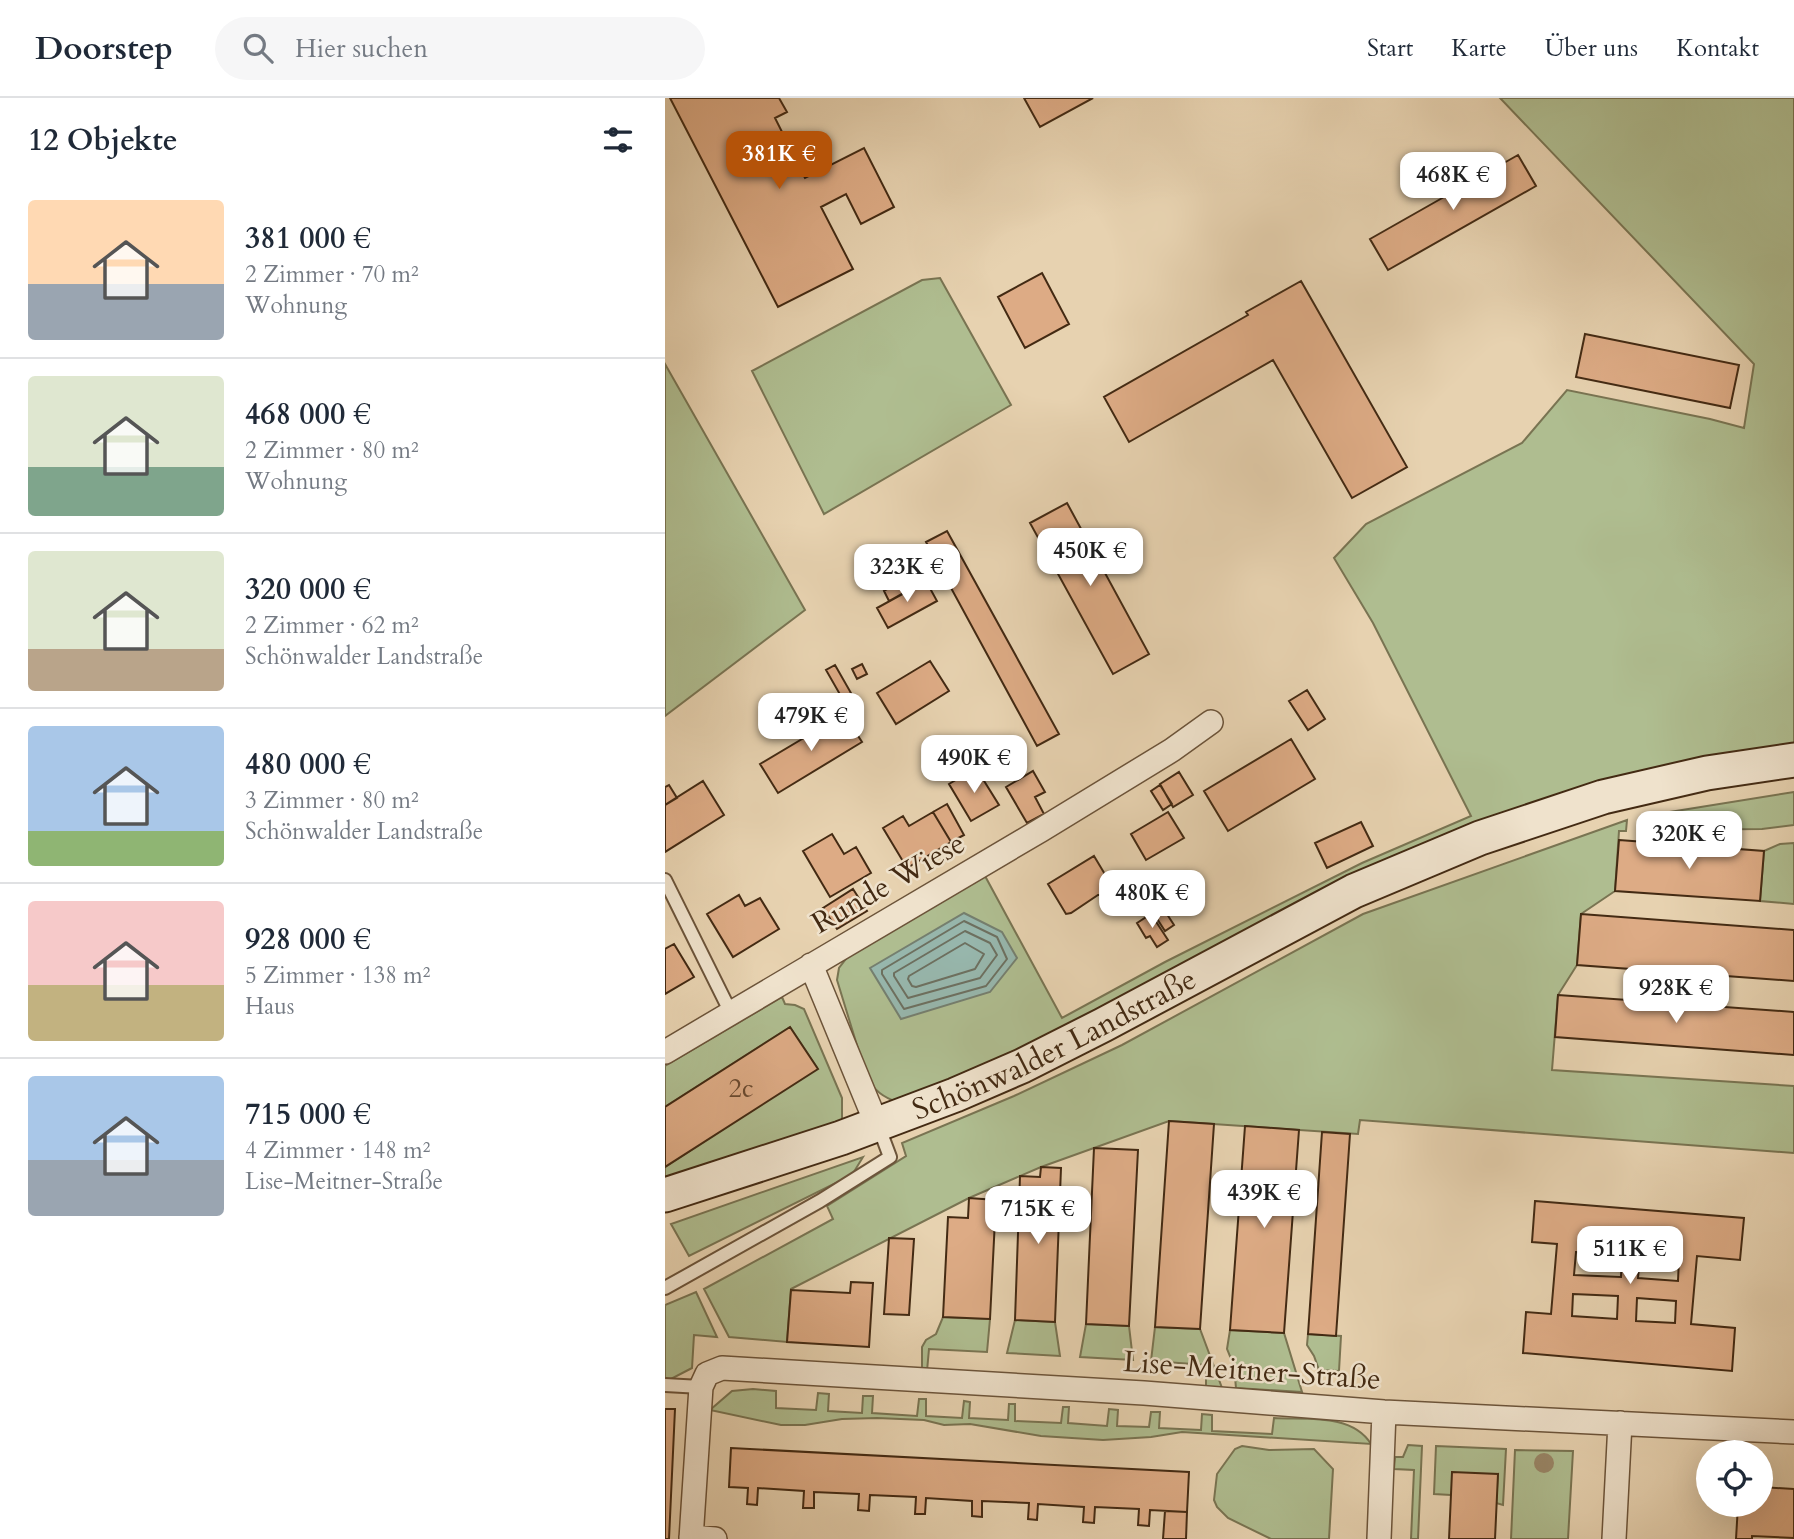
<!DOCTYPE html>
<html lang="de">
<head>
<meta charset="utf-8">
<style>
  :root { --surface:#fff; --page:#f6f6f7; --text:#1f2937; --muted:#747a83; --line:#e0e1e3; --accent:#b45309 }
  body { margin:0; font-family:Cardo,serif; background:var(--page); color:var(--text); height:100vh; display:flex; flex-direction:column; font-size:26px; white-space:nowrap }
  * { box-sizing:border-box; margin:0 }
  p { font-size:23px; color:var(--muted) }
  .icon { flex:none; width:38px; height:38px; fill:none; stroke:currentColor; stroke-width:2; stroke-linecap:round; stroke-linejoin:round }
  .map { position:relative; flex:1; overflow:hidden }
  .drawer { display:flex; flex-direction:column; background:var(--surface); width:665px }
  .drawer>* { flex:none }
  .fabs { position:absolute; left:1031px; top:1342px; display:grid; gap:14px }
  .fabs a { display:grid; place-items:center; width:77px; height:77px; border-radius:50%; background:var(--surface); box-shadow:0 7px 28px #0002; font-size:35px }
  .price { position:absolute; translate:-50% -60px; padding:0 16px; border-radius:14px; background:#fff; color:#222; font-size:23px; line-height:46px; filter:drop-shadow(0 2px 4px #0008) }
  .price::after { content:''; position:absolute; left:50%; top:42px; width:21px; height:16px; margin-left:-10px; background:inherit; clip-path:polygon(0 0,100% 0,50% 100%) }
  .price.active { background:var(--accent); color:#fff }
  ul { padding:0; list-style:none }
  li { display:flex; align-items:center; gap:21px; height:175px; padding:0 28px }
  li+li { border-top:2px solid var(--line) }
  li span { display:grid; place-items:center; flex:none; width:196px; height:140px; border-radius:7px; color:#555 }
  li>.icon { margin-inline-start:auto }
  span .icon { width:84px; height:84px; fill:#fffc; stroke-width:1 }
  li b { font-size:30px }
  h2 { display:flex; justify-content:space-between; align-items:center; height:84px; padding:0 28px; font-size:30px }
  header { display:flex; align-items:center; gap:42px; box-sizing:border-box; height:98px; padding:0 35px; background:var(--surface); border-bottom:2px solid var(--line) }
  header strong { font-size:33px }
  nav { display:flex; gap:38px; margin-inline-start:auto; font-size:24px }
  .search { width:490px; height:63px; background:var(--page); display:flex; align-items:center; gap:18px; box-sizing:border-box; padding:0 24px; border-radius:38px; color:var(--muted); font-size:26px }
  main { display:flex; flex:1; min-height:0 }
  .map>svg:first-child { display:block }
  .green { fill:#afbd90; stroke:#797452; stroke-width:2 }
  .water { fill:#97b7ad; stroke:#757f6f; stroke-width:2 }
  .lines { fill:none; stroke-linecap:round; stroke-linejoin:round }
  .shore { stroke:#6d7060; stroke-width:2 }
  .building { fill:#ddab85; stroke:#432a13; stroke-width:2; fill-rule:evenodd }
  .lane-casing { stroke:#6c543a; stroke-width:16 }
  .street-casing { stroke:#6c543a; stroke-width:26 }
  .secondary-casing { stroke:#432a13; stroke-width:37 }
  .lane { stroke:#efe2cc; stroke-width:12 }
  .street { stroke:#efe2cc; stroke-width:23 }
  .secondary { stroke:#efe2cc; stroke-width:33 }
  .tree { fill:#998667 }
  .labels { text-anchor:middle; stroke-width:5; stroke-linejoin:round; paint-order:stroke }
  .number-label { font-size:26px; fill:#6a4a30 }
  .street-label { font-size:30px; fill:#432a13; stroke:#efe2cc }
</style>
</head>
<body>
<header>
<strong>Doorstep</strong>
<div class="search"><svg class="icon" aria-label="search" viewBox="0 0 24 24"><circle cx="10" cy="10" r="6"/><path d="M15 15l6 6"/></svg>Hier suchen</div>
<nav><a>Start</a><a>Karte</a><a>Über uns</a><a>Kontakt</a></nav>
</header>
<main>
<section class="drawer">
<h2>12 Objekte<svg class="icon" aria-label="filters" viewBox="0 0 24 24"><path d="M4 7h16M4 17h16"/><circle cx="9" cy="7" r="2"/><circle cx="15" cy="17" r="2"/></svg></h2>
<ul>
<li><span style="background:linear-gradient(#ffd9b3 60%,#9aa5b1 0)"><svg class="icon" aria-label="home" viewBox="0 0 24 24"><path d="M3 11l9-7 9 7M6 9v11h12V9"/></svg></span><div><b>381 000 €</b><p>2 Zimmer · 70 m²</p><p>Wohnung</p></div></li>
<li><span style="background:linear-gradient(#dfe7d0 65%,#7fa58c 0)"><svg class="icon" aria-label="home" viewBox="0 0 24 24"><path d="M3 11l9-7 9 7M6 9v11h12V9"/></svg></span><div><b>468 000 €</b><p>2 Zimmer · 80 m²</p><p>Wohnung</p></div></li>
<li><span style="background:linear-gradient(#dfe7d0 70%,#b9a48a 0)"><svg class="icon" aria-label="home" viewBox="0 0 24 24"><path d="M3 11l9-7 9 7M6 9v11h12V9"/></svg></span><div><b>320 000 €</b><p>2 Zimmer · 62 m²</p><p>Schönwalder Landstraße</p></div></li>
<li><span style="background:linear-gradient(#a9c7e8 75%,#8fb573 0)"><svg class="icon" aria-label="home" viewBox="0 0 24 24"><path d="M3 11l9-7 9 7M6 9v11h12V9"/></svg></span><div><b>480 000 €</b><p>3 Zimmer · 80 m²</p><p>Schönwalder Landstraße</p></div></li>
<li><span style="background:linear-gradient(#f6c9c9 60%,#c2b280 0)"><svg class="icon" aria-label="home" viewBox="0 0 24 24"><path d="M3 11l9-7 9 7M6 9v11h12V9"/></svg></span><div><b>928 000 €</b><p>5 Zimmer · 138 m²</p><p>Haus</p></div></li>
<li><span style="background:linear-gradient(#a9c7e8 60%,#9aa5b1 0)"><svg class="icon" aria-label="home" viewBox="0 0 24 24"><path d="M3 11l9-7 9 7M6 9v11h12V9"/></svg></span><div><b>715 000 €</b><p>4 Zimmer · 148 m²</p><p>Lise-Meitner-Straße</p></div></li>
</ul>
</section>
<div class="map">
<svg width="1129" height="1441" viewBox="0 0 1129 1441">
  <rect width="100%" height="100%" fill="#e7d2b0"/>
  <filter id="stains"><feTurbulence type="fractalNoise" baseFrequency=".00286" numOctaves="4"/><feColorMatrix values="0 0 0 0 .2 0 0 0 0 .09 0 0 0 0 .02 0 0 0 .5 -.17"/></filter>
  <radialGradient id="worn" r=".72"><stop offset=".6" stop-color="#630" stop-opacity="0"/><stop offset="1" stop-color="#630" stop-opacity=".3"/></radialGradient>
  <path class="green" d="M835,0h294v645l-93,17 -104,26 -585,272 -115,44c-14,-5 -22,-11 -30,-24l-30,-98 2,-12 10,-13 136,-79 77,142 103,-56 197,-99 109,-47 -98,-193 -39,-65 32,-34 156,-81 45,-53 143,29 34,9 10,-64z
    M275,180l71,127 -187,109 -72,-143 170,-91z
    M0,266l140,246 -140,106z
    M1129,694v33l-32,4 -100,1 -11,-15z
    M962,722l-1,11h-7l-4,60 -34,23 -4,51 -19,30 -6,75 242,16v67l-434,-33 -2,14 -189,-13 -128,46 -72,31 -178,91 -4,53 -58,-5 -25,-48 129,-70 -6,-13 79,-50 -4,-13 112,-47 108,-51 241,-131z
    M1129,745v61l-34,-3 4,-50 16,-7z
    M117,899l3,7 10,1 9,4 38,89v21l-6,6 -171,58v-16l152,-99 -27,-41 -125,80v-41z
    M198,1059l-11,18 -163,81 -18,-32z
    M31,1194l21,45 -23,-2 -2,33 -23,12h-4v-75z
    M278,1219l47,2 -3,33 -58,-3 -2,22 -5,-4v-20l4,-7 10,-6z
    M350,1222l40,2 5,34 -53,-3z
    M421,1226l43,2 4,34 -53,-3z
    M490,1229l45,2 22,59 -16,-1v-22l-55,-4z
    M565,1232l54,3 18,59 -66,-4 -2,-22 -7,-17z
    M643,1236l33,2 -2,35 -20,-1 -5,-14 -7,-11z
    M88,1291l23,2v17l40,2 2,-17 11,1 -1,17 34,2 1,-17h10l-1,17 45,3 2,-17h7v17l36,2 2,-17 6,1 -1,16 39,2 1,-16h6v17l46,2 2,-16h6l-1,16 39,3 2,-17 9,1 -1,16 32,1 2,-15h9l-1,16 42,2 1,-16 10,1v16l60,3 2,-16c32,2 78,-5 97,26l-189,-12 -31,5 -48,3 -62,-4 -71,-12 -26,1 -20,-5 -47,-2 -35,1 -37,6h-24l-71,-15 22,-19z
    M743,1347l14,1 -4,93h-7l3,-69 -20,-1 1,-12h8z
    M577,1348l27,4 45,-1 19,20 -4,70h-58l-43,-21 -11,-11 -3,-7 3,-26 18,-25z
    M771,1348l70,3 -3,56 -7,-2 2,-29 -47,21 -17,-1z
    M850,1352l58,1 -5,88h-57z"/>
  <path class="water" d="M299,815l38,19 15,26 -27,34 -89,27 -31,-51z"/>
  <g class="lines">
    <path class="shore" d="M299,823l33,16 10,22 -21,27 -82,23 -22,-35v-4z
      M300,833l25,12 7,12 -17,23 -72,20 -14,-22v-3z
      M300,845l19,11 -9,15 -59,18 -4,-1 -4,-7 1,-3z"/>
  </g>
  <path class="building" d="M5,0h109l8,14 -12,6 30,60 59,-30 30,59 -33,17 -15,-30 -25,13 32,62 -75,38z
    M359,0h69l-53,29z
    M853,57l18,31 -148,84 -18,-31z
    M377,175l27,51 -44,24 -27,-51z
    M636,183l106,186 -55,31 -79,-138 -144,82 -25,-45 144,-82 -2,-3z
    M920,236l154,31 -9,43 -154,-31z
    M402,405l82,151 -36,20 -83,-151z
    M282,433l112,203 -22,12 -111,-204z
    M243,479l6,10 -25,14 -5,-10z
    M261,483l11,20 -49,27 -11,-20z
    M265,563l19,30 -53,33 -19,-31z
    M197,566l5,10 -10,5 -5,-10z
    M170,567l16,28 -9,5 -16,-28z
    M642,592l18,29 -17,11 -19,-29z
    M179,616l18,28 -84,51 -18,-29z
    M626,641l24,40 -87,52 -24,-40z
    M311,670l23,37 -28,16 -22,-37z
    M368,673l12,21 -10,5 9,17 -17,9 -21,-36z
    M514,674l14,23 -20,12 -13,-23z
    M38,683l21,34 -59,37v-47z
    M4,687l8,13 -12,7v-18z
    M495,687l12,19 -9,6 -12,-19z
    M282,706l17,31 -13,7 -18,-30z
    M268,714l18,30 -44,26 -24,-40 20,-12 6,10z
    M503,714l16,26 -38,22 -15,-26z
    M696,724l12,24 -46,22 -12,-25z
    M167,736l12,20 12,-7 15,26 -41,24 -27,-46z
    M954,742l145,11 -4,50 -145,-10z
    M429,758l18,30 -10,9h-4l-27,18 -5,1 -18,-30z
    M188,791l14,22 -30,18 -14,-21z
    M74,797l6,11 15,-8 19,31 -46,28 -26,-43z
    M498,810l11,17 -9,6 -11,-17z
    M486,816l17,26 -11,7 -7,-11 -4,2 -9,-15z
    M916,816l213,16v51l-217,-16z
    M9,846l20,33 -29,17v-45z
    M893,897l236,17v43l-239,-18z
    M125,929l28,42 -153,98v-60z
    M504,1023l45,3 -14,205 -45,-2z
    M580,1028l54,4 -15,203 -54,-3z
    M657,1034l28,2 -14,202 -28,-2z
    M429,1050l44,2 -9,176 -43,-2z
    M376,1069l20,1 -6,154 -40,-2 5,-144 20,1z
    M304,1100l27,2 -6,119 -47,-2 5,-100 20,1z
    M870,1103l209,17 -4,42 -43,-4 -6,68 44,4 -3,43 -209,-18 3,-41 25,2 6,-70 -25,-2zM911,1154l46,3 -1,22 -47,-2zM975,1158l39,2 -1,23 -40,-3zM908,1196l45,2 -1,23 -45,-3zM972,1200l39,3 -1,22 -39,-2z
    M224,1140l25,1 -5,76 -25,-1z
    M186,1184l22,1 -4,64 -82,-5 4,-52 59,3z
    M0,1311h10l-6,130h-4z
    M66,1350l458,24 -2,40 -37,-2 -1,16 -11,-1 1,-16 -44,-2 -1,16 -11,-1 1,-15 -46,-3 -1,16 -9,-1 1,-16 -47,-2v16l-10,-1v-15l-46,-3 -1,16h-10l1,-17 -46,-2 -1,16 -11,-1 1,-16 -45,-2v16h-11l1,-17 -46,-3 -1,17 -10,-1 1,-16 -19,-1z
    M787,1374l46,2 -3,65h-46z
    M1096,1389l33,2v49l-42,-2v3h-16l2,-34h23z
    M500,1413l22,1 -1,27h-23z"/>
  <g class="lines">
    <defs>
      <path id="lane" d="M0,782l66,133
        M0,1190l155,-87 70,-44 -12,-32
        M0,1287l36,2"/>
      <path id="street" d="M146,867l66,160
        M0,954l376,-222 131,-80 39,-28
        M26,1439l24,2
        M26,1441l10,-152 6,-13 15,-6 422,25 240,19 410,20
        M714,1441l5,-127
        M949,1441l6,-116"/>
      <g id="secondary">
        <path id="s1" d="M0,1097l176,-57 114,-43 67,-29 81,-41 251,-134 126,-53 123,-41 104,-24 87,-13"/>
      </g>
    </defs>
    <use href="#lane" class="lane-casing"/>
    <use href="#street" class="street-casing"/>
    <use href="#secondary" class="secondary-casing"/>
    <use href="#lane" class="lane"/>
    <use href="#street" class="street"/>
    <use href="#secondary" class="secondary"/>
  </g>
  <circle class="tree" cx="879" cy="1365" r="10"/>
  <g class="labels">
    <g class="number-label">
      <text x="76" y="999">2c</text>
    </g>
    <g class="street-label">
      <text transform="translate(223 785) rotate(-30)" y="10">Runde Wiese</text>
      <text dy="10" stroke="none"><textPath href="#s1" startOffset="418">Schönwalder Landstraße</textPath></text>
      <text transform="translate(587 1272) rotate(4)" y="10">Lise-Meitner-Straße</text>
    </g>
  </g>
  <rect width="100%" height="100%" filter="url(#stains)"/>
  <rect width="100%" height="100%" fill="url(#worn)"/>
</svg>
<div class="fabs">
<a><svg class="icon" aria-label="locate" viewBox="0 0 24 24"><circle cx="12" cy="12" r="6"/><path d="M12 2v4M12 18v4M2 12h4M18 12h4"/></svg></a>
</div>
<b class="price active" style="left:114px;top:93px">381K €</b>
<b class="price" style="left:788px;top:114px">468K €</b>
<b class="price" style="left:425px;top:490px">450K €</b>
<b class="price" style="left:242px;top:506px">323K €</b>
<b class="price" style="left:146px;top:655px">479K €</b>
<b class="price" style="left:309px;top:697px">490K €</b>
<b class="price" style="left:1024px;top:773px">320K €</b>
<b class="price" style="left:487px;top:832px">480K €</b>
<b class="price" style="left:1011px;top:927px">928K €</b>
<b class="price" style="left:599px;top:1132px">439K €</b>
<b class="price" style="left:373px;top:1148px">715K €</b>
<b class="price" style="left:965px;top:1188px">511K €</b>
</div>
</main>
</body>
</html>
